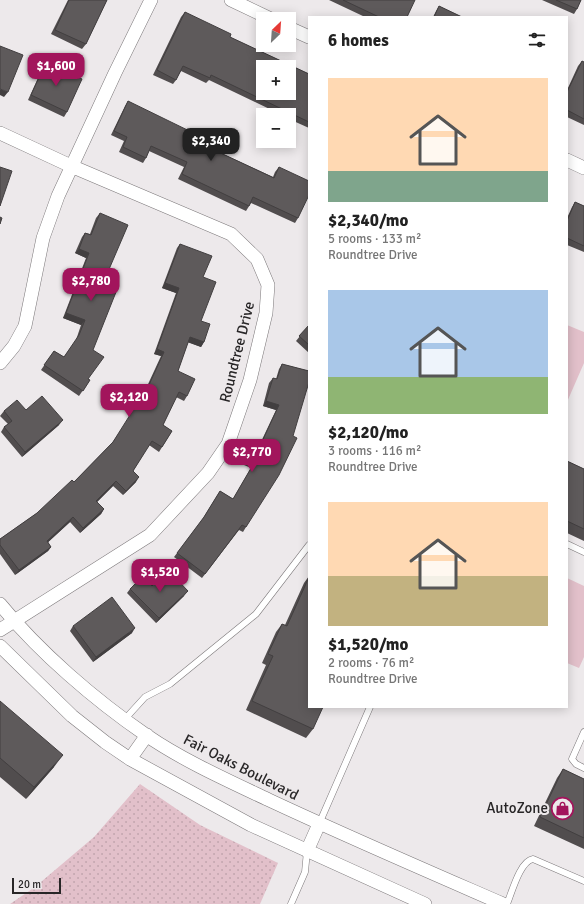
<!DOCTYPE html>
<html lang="en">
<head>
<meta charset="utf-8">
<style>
  :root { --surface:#fff; --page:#f2f2f2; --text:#222; --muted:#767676; --accent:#a2155c }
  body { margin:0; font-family:Signika,sans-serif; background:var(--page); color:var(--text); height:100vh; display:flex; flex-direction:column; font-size:15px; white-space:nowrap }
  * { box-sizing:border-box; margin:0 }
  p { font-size:13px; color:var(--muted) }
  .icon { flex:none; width:22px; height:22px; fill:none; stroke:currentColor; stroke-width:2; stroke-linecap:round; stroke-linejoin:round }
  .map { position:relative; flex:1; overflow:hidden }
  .drawer { position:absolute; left:308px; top:16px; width:260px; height:692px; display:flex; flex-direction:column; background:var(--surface); border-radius:0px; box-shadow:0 2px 10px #0003 }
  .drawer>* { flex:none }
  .needle { width:26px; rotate:25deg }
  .buttons { position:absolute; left:256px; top:12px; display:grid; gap:8px }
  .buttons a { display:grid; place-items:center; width:40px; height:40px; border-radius:0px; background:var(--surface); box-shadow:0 2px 10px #0003; font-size:20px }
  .scale { position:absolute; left:12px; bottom:10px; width:49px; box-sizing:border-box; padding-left:4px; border:2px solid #282627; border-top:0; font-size:11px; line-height:14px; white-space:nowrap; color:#282627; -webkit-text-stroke:3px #ede9eb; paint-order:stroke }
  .price { position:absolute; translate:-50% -34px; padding:0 9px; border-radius:8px; background:var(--accent); color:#fff; font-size:13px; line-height:26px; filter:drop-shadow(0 1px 2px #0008) }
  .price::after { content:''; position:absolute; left:50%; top:24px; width:12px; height:9px; margin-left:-6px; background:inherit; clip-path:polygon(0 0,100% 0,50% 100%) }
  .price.current { background:#222; color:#fff }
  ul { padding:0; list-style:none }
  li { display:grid; align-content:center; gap:8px; height:212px; padding:0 20px }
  li span { display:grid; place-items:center; height:124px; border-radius:0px; color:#555 }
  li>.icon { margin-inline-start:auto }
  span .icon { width:72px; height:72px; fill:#fffc; stroke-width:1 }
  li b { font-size:17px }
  h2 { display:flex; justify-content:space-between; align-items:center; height:48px; padding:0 20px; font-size:17px }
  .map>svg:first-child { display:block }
  .grass { fill:url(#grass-dots) }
  .pitch { fill:#e2c0ca }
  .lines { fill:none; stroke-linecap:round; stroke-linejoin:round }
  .service-casing { stroke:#7c787a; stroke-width:7 }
  .minor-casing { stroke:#7c787a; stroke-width:14 }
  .service { stroke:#fff; stroke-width:6 }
  .minor { stroke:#fff; stroke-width:13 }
  .wall { fill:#514d4e }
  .shaded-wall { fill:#423f40 }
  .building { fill:#5e5a5b; stroke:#423f40; fill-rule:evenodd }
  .labels { text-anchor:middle; stroke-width:4; stroke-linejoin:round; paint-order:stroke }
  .street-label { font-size:15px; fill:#282627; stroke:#ede9eb }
  .poi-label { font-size:15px; fill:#282627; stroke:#ede9eb; text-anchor:end }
</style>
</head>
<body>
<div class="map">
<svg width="584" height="904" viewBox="0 0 584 904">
  <defs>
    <pattern id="grass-dots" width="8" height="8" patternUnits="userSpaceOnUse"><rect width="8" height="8" fill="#e2c0ca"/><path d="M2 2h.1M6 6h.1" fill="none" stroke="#c2a5ae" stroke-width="1.8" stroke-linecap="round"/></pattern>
  </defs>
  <rect width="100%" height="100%" fill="#ede9eb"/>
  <path class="grass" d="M140,784l60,41 78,38 -18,41h-250l25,-17 59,-50z"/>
  <path class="pitch" d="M567,325l17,7v31l-17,39z
    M567,578l17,8v71l-5,11 -12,-5z"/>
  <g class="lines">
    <defs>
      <path id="service" d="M567,544l17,8
        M125,719l20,-22 25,-13 86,-70 53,-69
        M584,732l-12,27 4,5 8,4
        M319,824l51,-117
        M291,904l14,-32 2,-21
        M507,904c5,-12 13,-43 26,-45l51,22"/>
      <path id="minor" d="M231,0l40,19
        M289,28l20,9
        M0,133l71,33 160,68 26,25 11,26 -2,28 -16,67 -22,64 -20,29 -58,62 -150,95
        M567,160l17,8
        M0,363l14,-17 11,-20 18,-88 15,-42 57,-123 36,-73
        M0,604c39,48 95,96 146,131 36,25 83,46 123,65 77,36 156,70 234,104
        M0,646l72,70 33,26 25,17 121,66 174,79
        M130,759l17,-24
        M307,851l12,-27"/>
    </defs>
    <use href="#service" class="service-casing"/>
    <use href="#minor" class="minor-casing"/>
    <use href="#service" class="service"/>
    <use href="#minor" class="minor"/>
  </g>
  <path class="wall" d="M68,0h39l-21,44 -4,5 -31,-15z
    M329,0h85l-7,17h-42z
    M542,0h39l-4,9 -3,5z
    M439,6l23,11h-29l3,-6z
    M185,12l45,25 79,37v54l-20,-9v-4h-7l-73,-35 -3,3 -25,-12 -5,9 -3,4 -20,-9 28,-58z
    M582,61l2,1v63l-17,-8v-27l11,-24z
    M46,62l21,50 -3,5 -36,-17 15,-33z
    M128,101l84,48 61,28 2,-5 4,-5 19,51 -3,5 -44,-20 -5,8 -68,-32 6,-12 -35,-16 -3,7 -3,5 -24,-11 5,-11 -13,-6 14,-29z
    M575,202l9,4v46l-17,-7v-27l5,-11z
    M100,213l4,68 -16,98 2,1 -11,16 -38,-26 13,-19 10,6 12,-17 5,-15 -18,-7 23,-60 -11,-5 7,-16 3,-4 5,1 6,-16z
    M180,244l23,33 -2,44 3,21 -3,5 -13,-5 -10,29 9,25 -3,5 -8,-4 -13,28 9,6 -13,21 -10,-7 -16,26 3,11 -13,13 -10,-9 -16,16 7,7 -3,5 -21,19 -10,-11 -22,20 3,5 -3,4 -33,24 -15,-21v-15l37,-26 37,-31 38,-39 25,-35 24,-52 -7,-2 22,-61 -14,-5 15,-40z
    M309,325v28l-13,-12z
    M282,364l27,7 -63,156 -3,5 -4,-2 -37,48 -28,-21 28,-37 18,-29 13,8 18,-31 -14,-6 7,-17 4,-5 11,6 17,-36 -13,-4 6,-23 4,-5 3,1 3,-10z
    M26,410l33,15 -37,32 -21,-25 3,-5 4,-3 -8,-8 4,-5z
    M567,461l17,8v72l-17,-8z
    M309,576v131l4,22 -7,9 -60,-28 20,-45 -4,-2 14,-31 6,-8 3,1 19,-42z
    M152,586l32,10 -28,27 -29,-30 3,-4z
    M73,626l59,7 -39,29 -23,-31z
    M0,701l54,66 -28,32 -26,-22z
    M563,769l21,10v70l-50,-23 23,-48z"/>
  <path class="shaded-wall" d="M0,89l8,3 -4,5 -4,-2z
    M79,249l10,4 -3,5 -11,-5z
    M165,283l14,5 -3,5 -14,-5z
    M66,313l19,7 -4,5 -18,-7z
    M190,337l14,5 -3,5 -14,-5z
    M157,349l7,3 -3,4 -7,-2z
    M266,401l13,4 -3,5 -13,-4z
    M63,420l-4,5 -37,32 3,-5z
    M139,477l-3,5 -13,13 3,-4z
    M116,481l-3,5 -20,20 3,-5z
    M104,509l-3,5 -21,19 3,-5z
    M73,517l-3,5 -26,24 3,-5z
    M51,547l-3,4 -33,24 4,-5z
    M188,591l-4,5 -28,27 3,-5z
    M135,628l-3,5 -39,29 3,-5z
    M63,755l-9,12 -28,32 8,-12z"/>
  <path class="building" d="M69,0h38l-21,44 -31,-14z
    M343,0h72l-8,17h-28z
    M556,0h25l-4,9z
    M439,6l23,11h-28z
    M185,12l46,22 -1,3 79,37v48l-98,-47 -1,3 -27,-12 -7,14 -19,-10zM263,67h26v26h-26z
    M0,46l23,9 -15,37 -8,-3z
    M582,61l2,1v57l-17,-9v-18z
    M46,62l36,17 -15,33 -36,-17z
    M128,101l86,42 -2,6 62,29 5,-11 30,14v14l-11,23 -45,-21 -4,9 -67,-32 5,-12 -36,-16 -5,12 -23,-11 4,-10 -13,-6z
    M0,167l12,4 -12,35z
    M575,202l9,4v40l-17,-8v-17z
    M100,213l28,12 -24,56 14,6 -25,63 11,7 -16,22 2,1 -7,11 -39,-26 10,-14 10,6 15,-22 6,-15 -19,-7 23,-60 -10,-4 6,-16 6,2z
    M0,217l2,1 -2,6z
    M180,244l32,12 -9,21 13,5 -15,39 9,3 -6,18 -14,-5 -12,34 17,8 -8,17 -8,-4 -16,33 9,6 -10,16 -10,-6 -19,30 6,6 -13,14 -10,-10 -20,20 8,8 -21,19 -10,-11 -26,24 4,6 -32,23 -19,-25v-6l37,-26 35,-33 2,2 39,-40 22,-35 3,2 26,-57 -7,-3 22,-61 -14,-5z
    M309,325v20l-10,-9z
    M282,364l27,7v11l-16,54 4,2 -18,37 -33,52 -4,-2 -37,49 -28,-21 27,-36 16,-26 13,8 21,-36 -14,-6 8,-17 12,6 19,-41 -13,-4 7,-23 4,1z
    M42,396l21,24 -38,32 -21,-25 8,-6 -8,-10 13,-11 9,10z
    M567,461l17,8v60l-17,-8z
    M168,570l20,21 -29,27 -29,-29 13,-13 9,10z
    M309,577v130h14l-10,22 -61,-28 21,-45 -5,-2 14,-30 5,2z
    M112,597l23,31 -39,29 -23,-31z
    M0,701l63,54 -29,32 -34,-29z
    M563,769l21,10v59l-44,-21z"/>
  <defs>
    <symbol id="shop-ring" viewBox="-11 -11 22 22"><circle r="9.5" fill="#ede9eb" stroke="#a2155c" stroke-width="1.5"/><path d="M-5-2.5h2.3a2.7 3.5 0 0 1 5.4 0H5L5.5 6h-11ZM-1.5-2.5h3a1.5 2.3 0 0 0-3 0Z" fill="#a2155c"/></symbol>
  </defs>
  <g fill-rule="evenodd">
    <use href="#shop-ring" x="550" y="796" width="25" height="25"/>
  </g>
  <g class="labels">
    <g class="street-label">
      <text transform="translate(237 352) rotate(-76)" y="5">Roundtree Drive</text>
      <text transform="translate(241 767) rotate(27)" y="5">Fair Oaks Boulevard</text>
    </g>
    <g class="poi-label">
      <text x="548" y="813">AutoZone</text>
    </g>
  </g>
</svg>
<div class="buttons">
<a><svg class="needle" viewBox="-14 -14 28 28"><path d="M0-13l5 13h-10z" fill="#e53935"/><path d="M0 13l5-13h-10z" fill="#767676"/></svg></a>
<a>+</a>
<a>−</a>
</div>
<div class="scale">20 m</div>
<b class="price" style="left:56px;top:87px">$1,600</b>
<b class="price current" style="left:211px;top:162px">$2,340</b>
<b class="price" style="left:91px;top:302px">$2,780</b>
<b class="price" style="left:129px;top:418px">$2,120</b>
<b class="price" style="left:252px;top:473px">$2,770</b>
<b class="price" style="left:160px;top:593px">$1,520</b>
<section class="drawer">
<h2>6 homes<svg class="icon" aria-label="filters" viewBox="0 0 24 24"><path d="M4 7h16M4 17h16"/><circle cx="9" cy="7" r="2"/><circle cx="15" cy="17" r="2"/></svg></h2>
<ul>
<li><span style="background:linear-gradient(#ffd9b3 75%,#7fa58c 0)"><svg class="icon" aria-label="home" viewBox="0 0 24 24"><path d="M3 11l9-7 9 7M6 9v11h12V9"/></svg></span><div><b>$2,340/mo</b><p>5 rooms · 133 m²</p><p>Roundtree Drive</p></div></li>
<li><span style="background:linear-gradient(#a9c7e8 70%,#8fb573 0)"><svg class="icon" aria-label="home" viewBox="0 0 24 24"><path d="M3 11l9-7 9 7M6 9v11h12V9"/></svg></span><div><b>$2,120/mo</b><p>3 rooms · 116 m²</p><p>Roundtree Drive</p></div></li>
<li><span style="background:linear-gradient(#ffd9b3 60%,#c2b280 0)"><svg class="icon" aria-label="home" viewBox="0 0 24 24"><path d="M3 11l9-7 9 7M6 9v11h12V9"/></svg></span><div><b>$1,520/mo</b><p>2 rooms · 76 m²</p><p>Roundtree Drive</p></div></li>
</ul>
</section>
</div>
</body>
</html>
